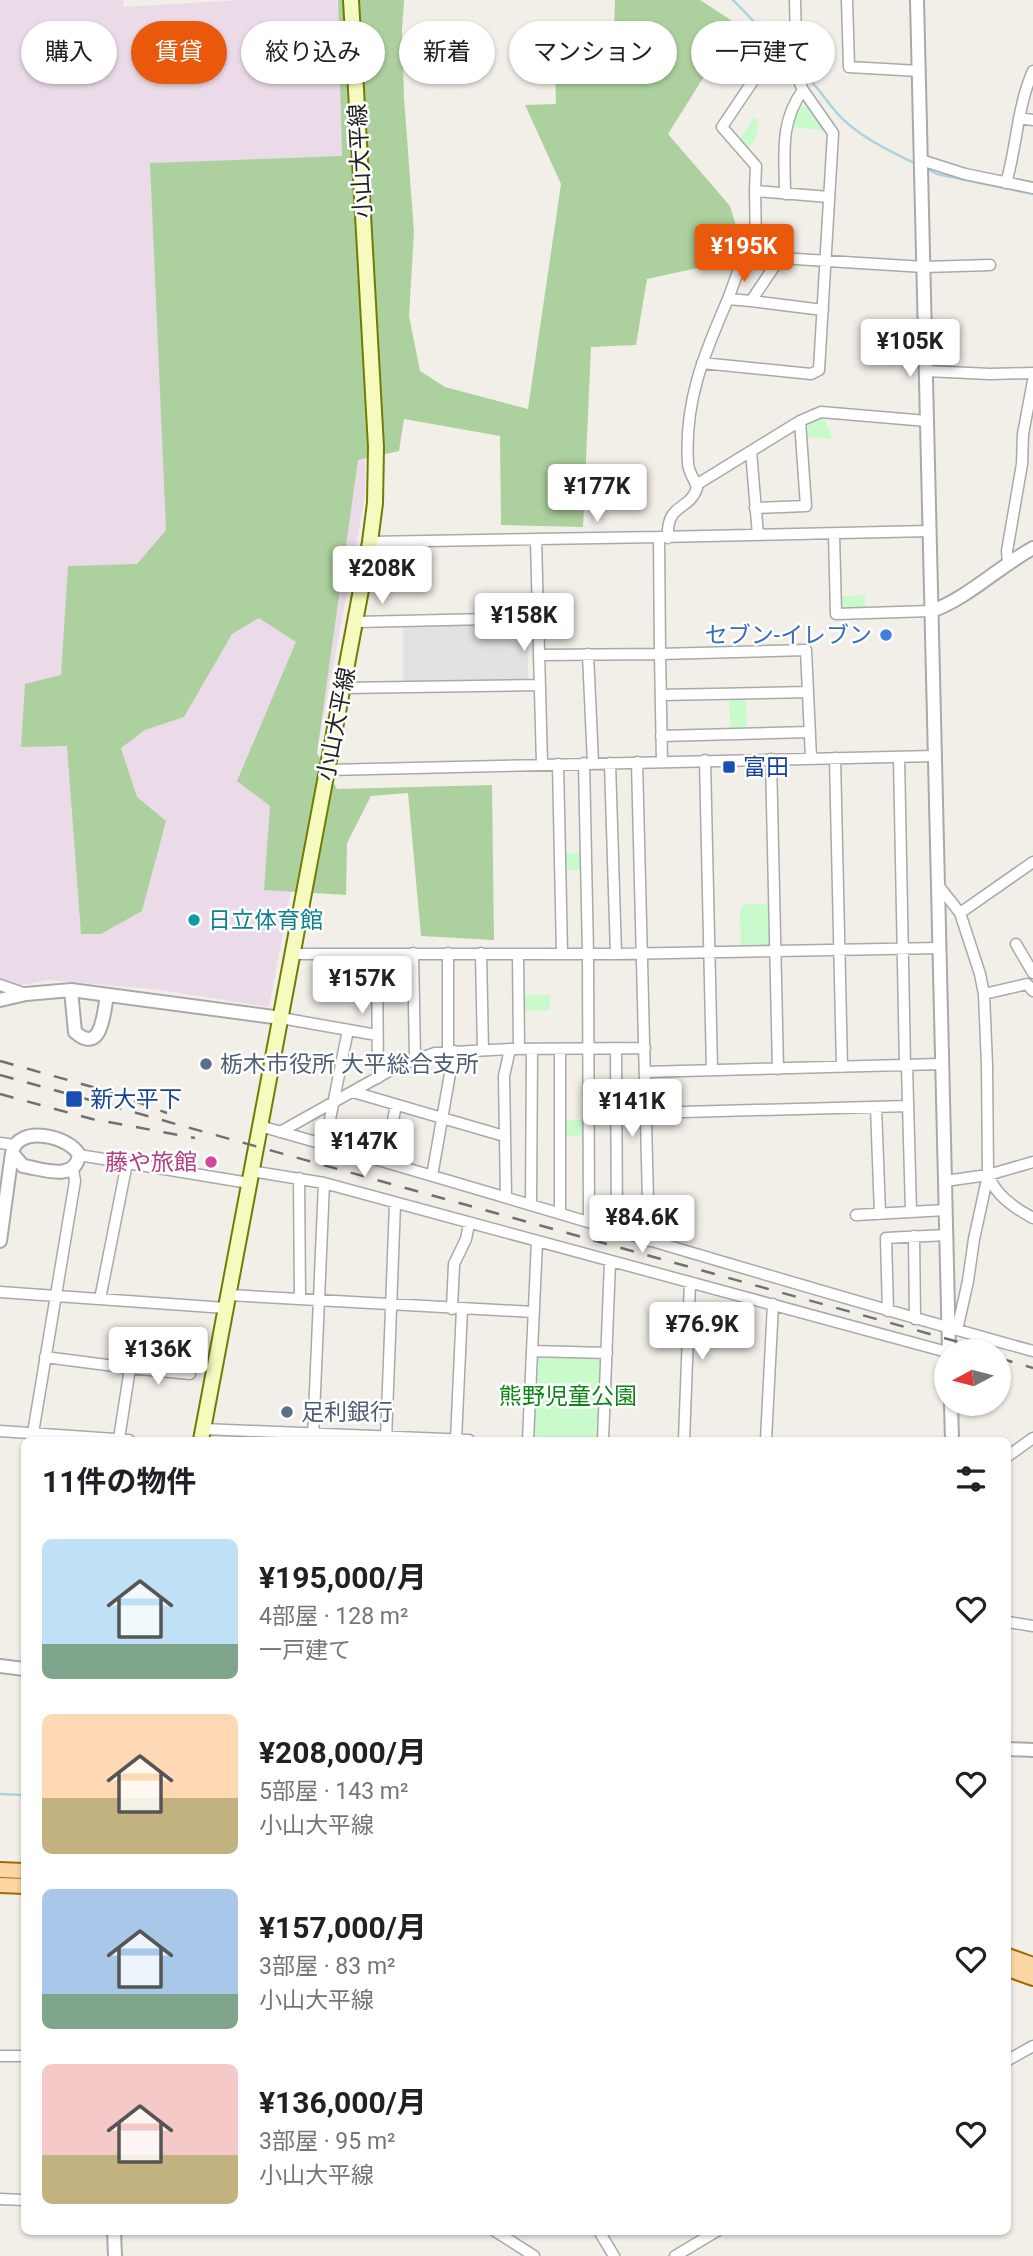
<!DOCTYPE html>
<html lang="ja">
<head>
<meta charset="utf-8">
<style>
  :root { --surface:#fff; --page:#f2f2f2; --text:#202124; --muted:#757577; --accent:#ea580c }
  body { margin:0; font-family:Roboto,"Noto Sans JP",sans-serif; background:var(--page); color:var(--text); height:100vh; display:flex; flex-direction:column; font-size:26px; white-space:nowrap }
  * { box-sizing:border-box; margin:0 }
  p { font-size:23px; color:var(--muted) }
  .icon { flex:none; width:38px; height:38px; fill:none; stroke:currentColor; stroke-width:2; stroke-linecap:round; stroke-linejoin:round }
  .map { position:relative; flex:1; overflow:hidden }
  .drawer { position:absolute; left:21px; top:1437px; width:990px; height:798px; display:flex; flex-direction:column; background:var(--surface); border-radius:10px; box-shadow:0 2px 5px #0004 }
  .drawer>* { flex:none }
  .top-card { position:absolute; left:21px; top:21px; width:992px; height:63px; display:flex; gap:14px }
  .needle { width:46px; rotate:263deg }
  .buttons { position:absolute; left:934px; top:1339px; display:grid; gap:14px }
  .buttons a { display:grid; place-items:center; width:77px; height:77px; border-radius:50%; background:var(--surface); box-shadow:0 2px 5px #0004; font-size:35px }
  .price { position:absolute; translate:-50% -60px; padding:0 16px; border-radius:7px; background:#fff; color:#222; font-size:23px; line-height:46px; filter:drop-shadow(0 2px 4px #0008) }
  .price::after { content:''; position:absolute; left:50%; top:42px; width:21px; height:16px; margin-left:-10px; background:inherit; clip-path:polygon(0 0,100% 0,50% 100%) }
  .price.selected { background:var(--accent); color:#fff }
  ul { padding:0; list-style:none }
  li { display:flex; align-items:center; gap:21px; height:175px; padding:0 21px }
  li span { display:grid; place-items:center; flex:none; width:196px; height:140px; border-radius:10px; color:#555 }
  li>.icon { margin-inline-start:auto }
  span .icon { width:84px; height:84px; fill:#fffc; stroke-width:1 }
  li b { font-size:30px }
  h2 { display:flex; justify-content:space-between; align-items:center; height:84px; padding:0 21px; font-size:30px }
  .chip { padding:0 24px; border-radius:32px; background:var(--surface); box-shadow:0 2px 5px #0004; font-size:24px; line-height:63px }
  .chip.selected { background:var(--accent); color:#fff }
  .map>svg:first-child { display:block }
  .industrial { fill:#ebdbe8 }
  .forest { fill:#add19e }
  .park { fill:#c8facc }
  .parking { fill:#e2e2e2 }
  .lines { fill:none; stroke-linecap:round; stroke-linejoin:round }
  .stream { stroke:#aad3df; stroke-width:2.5 }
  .minor-casing { stroke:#a9a9a9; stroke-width:13 }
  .tertiary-casing { stroke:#a9a9a9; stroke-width:16 }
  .secondary-casing { stroke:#707d05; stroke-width:18 }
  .primary-casing { stroke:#a06b00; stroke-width:18 }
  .minor { stroke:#fff; stroke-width:10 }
  .tertiary { stroke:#fff; stroke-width:12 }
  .secondary { stroke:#f7fabf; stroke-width:14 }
  .primary { stroke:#fcd6a4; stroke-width:14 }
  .rail { stroke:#707070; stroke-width:2.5; stroke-dasharray:14 14; stroke-linecap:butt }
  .shop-dot { fill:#3f7fe0; stroke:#fff; stroke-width:2.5 }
  .transit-dot { fill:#1a4fb4; stroke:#fff; stroke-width:2.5 }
  .culture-dot { fill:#0f9aa8; stroke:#fff; stroke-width:2.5 }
  .service-dot { fill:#5c6f8a; stroke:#fff; stroke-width:2.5 }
  .hotel-dot { fill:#d1479c; stroke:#fff; stroke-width:2.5 }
  .labels { text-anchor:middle; stroke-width:5; stroke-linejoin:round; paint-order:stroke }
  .street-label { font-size:23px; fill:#222; stroke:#fff }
  .shop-label { font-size:23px; fill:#366cbe; stroke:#fff; text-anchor:end }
  .transit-label { font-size:23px; fill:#164399; stroke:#fff; text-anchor:start }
  .culture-label { font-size:23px; fill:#0d838f; stroke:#fff; text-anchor:start }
  .service-label { font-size:23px; fill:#4e5e75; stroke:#fff; text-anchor:start }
  .hotel-label { font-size:23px; fill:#b23c85; stroke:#fff; text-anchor:end }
  .park-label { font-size:23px; fill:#0c8416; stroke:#fff }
</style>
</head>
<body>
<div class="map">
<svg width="1033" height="2256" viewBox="0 0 1033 2256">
  <rect width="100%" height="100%" fill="#f2efe9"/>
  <path class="industrial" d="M0,0h123l1,7 117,-7h96l28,420v77l-96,510 -116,-18 -105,-9 -48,9z"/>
  <path class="forest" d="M338,0h66l-2,30 2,67 10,135 -5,84 11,55 25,16 83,22 33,-225 -36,-79 31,-1 -2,-75 60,2 1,-31h85l37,24 -69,110 62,72 9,30 -32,30 -60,13 -11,66 -45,2 -8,180 -82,-2 -1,-89 -96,-17 -5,32 -41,9 -41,293 20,36 155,-4 2,155 -73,-4 -13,-143 -37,3 -24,47 -1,52 -82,-5 6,-84 -33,-25 59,-139 -37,-24 -27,16 -48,83 -39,13 -24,18 16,49 29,24 -24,90 -41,23h-20l-14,-188 -46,1 4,-63 36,-9 7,-109 69,-2 29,-34 -16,-367 192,-7z"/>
  <path class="park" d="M808,106l19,25 -34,-4 4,-15 4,-5z
    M754,117l5,4 -3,16 -7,11 -9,-9z
    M822,414l11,25 -25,-2 -1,-16z
    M865,595v13h-23l-1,-12z
    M746,696l1,33 -17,1 -1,-33z
    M565,853h17l1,17h-17z
    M744,904h27l1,39 -2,3h-29l-1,-36z
    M524,995h26v15l-25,1z
    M563,1120h22v16h-22z
    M536,1354l66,3 -3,83 -60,-1 -5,-4z"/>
  <path class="parking" d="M528,621v59l-125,1v-59z"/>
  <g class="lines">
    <path class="stream" d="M733,0l31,32 23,32 6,4
      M799,71c16,11 25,27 37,41 21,24 52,38 80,52
      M925,168l12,6 96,20
      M0,1794l24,1"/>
    <defs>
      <path id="minor" d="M847,0l2,67 70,4
        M773,51l-51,76 34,39 -1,25 74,6
        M1019,118l14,2
        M921,160l44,14 68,14
        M1006,183c11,-37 11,-76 27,-112
        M785,194c0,-39 -6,-71 18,-104
        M728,299l11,-30 17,-25 -1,-53
        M751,301l72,9
        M702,363l109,11 8,-4 14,-237 -30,-43 -6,-13 -2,-77
        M926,371l64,3 43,-1
        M751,451l7,84
        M696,485l104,-64 21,-9 106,9
        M755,508l51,-2 -6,-85
        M834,534l2,80 95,-3
        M668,538c-2,-36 21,-26 29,-50 -2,-9 -9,-16 -9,-25 -4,-61 16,-109 40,-164l23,2 29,-43 144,9 66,-2
        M536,540l6,224
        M370,542l289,-5
        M1008,562l-1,-11 15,-87 1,-30 10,-53
        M356,622l182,-4
        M588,654l5,109
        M539,655l121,-1 -1,-117 270,-6
        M343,688l197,-3
        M661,695l147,-3
        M661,736l149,-4
        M899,757l6,309
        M835,758l7,309
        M771,759l7,310
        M705,760l7,310
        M637,762l12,479
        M662,762l-2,-108 146,-4 5,108
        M584,763l4,191 1,268
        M610,763l6,191
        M558,764l4,190
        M328,770l606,-14
        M938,885l22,28 20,61 4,20 3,71 1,110 -14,64 -6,42 -11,49
        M960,913l73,-51
        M1016,944l17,29
        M413,953l2,105
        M448,953v99
        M481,953l2,97
        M293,954h323l323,-6
        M377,954l1,124
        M518,954l1,95
        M0,985l26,9
        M984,994l43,-10 6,7
        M281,1018l96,17
        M616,1048l1,183
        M560,1049v164
        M907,1066l4,146
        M645,1072l296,-8
        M353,1092l151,44
        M876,1107l4,107
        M647,1113l261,-7
        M260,1126c258,73 514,154 773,225
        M280,1132l120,-67 35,-12 75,-4 135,-1
        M0,1143l14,2
        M325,1144l23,-114
        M79,1155l170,28
        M385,1162l11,-57
        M251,1171l73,12 623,169
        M432,1176l22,-125
        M989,1176c6,19 27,33 44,42
        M299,1178l1,121
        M945,1181l43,-6 45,-13
        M506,1197l-2,-121 6,-27
        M531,1204l1,-155
        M856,1215l90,-5
        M914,1236l1,83
        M0,1292l226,16
        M229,1295l304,17
        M100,1299l27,-136
        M452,1309l2,-45 12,-25 3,-15
        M888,1311l-2,-73 61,-3
        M532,1351l75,2
        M45,1357l85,11 -11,71
        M130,1368l60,6
        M203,1429l266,11
        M0,1431l129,9
        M33,1433l42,-252 -2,-12
        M313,1438l11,-255
        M386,1440l9,-236
        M456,1440l6,-131
        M528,1440l9,-199
        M603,1440l7,-179
        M684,1440l6,-158
        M766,1440l7,-136
        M1008,1456l25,-18
        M1008,1622l25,4
        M0,2056h24
        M1008,2060l25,-14
        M0,2199l24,1
        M495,2231l39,25
        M599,2231l15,25
        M675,2256l42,-25"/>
      <path id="tertiary" d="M917,0l32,1351
        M931,611c34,-11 69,-45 102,-63
        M71,990l4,42c27,24 29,-21 32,-37
        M0,1000l26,-6 45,-4 210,28
        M0,1241l12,-88c5,-29 58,-17 67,2 -4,27 -36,14 -56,11l-11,-13
        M951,1404l1,36
        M0,1666l24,3
        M1008,1749l25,1
        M114,2231l1,25"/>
      <path id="secondary" d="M201,1440l169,-898 5,-39 1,-56 -25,-447"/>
      <path id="primary" d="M0,1870l24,1
        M0,1885l24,1
        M1008,1956l25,9
        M1008,1969l25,9"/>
    </defs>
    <use href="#minor" class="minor-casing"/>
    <use href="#tertiary" class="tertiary-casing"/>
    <use href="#secondary" class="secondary-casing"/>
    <use href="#primary" class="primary-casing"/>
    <use href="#minor" class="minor"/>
    <use href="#tertiary" class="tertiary"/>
    <use href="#secondary" class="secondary"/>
    <use href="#primary" class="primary"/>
    <path class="rail" d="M0,1061l107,30 60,22
      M0,1075l991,276
      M0,1094l92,25 103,19
      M999,1358l34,10"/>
  </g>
  <circle class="shop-dot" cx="886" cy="635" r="7"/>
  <g class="transit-dot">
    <rect x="722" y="760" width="14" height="14" rx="3.5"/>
    <rect x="65" y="1090" width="18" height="18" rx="3.5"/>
  </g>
  <circle class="culture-dot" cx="194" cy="920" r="7"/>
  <g class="service-dot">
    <circle cx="206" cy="1064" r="7"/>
    <circle cx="287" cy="1412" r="7"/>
  </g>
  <circle class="hotel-dot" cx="211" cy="1162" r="7"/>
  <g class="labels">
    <g class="street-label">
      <text transform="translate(360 161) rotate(-93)" y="8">小山大平線</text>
      <text transform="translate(336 724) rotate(-79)" y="8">小山大平線</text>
    </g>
    <g class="shop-label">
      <text x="872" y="643">セブン-イレブン</text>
    </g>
    <g class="transit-label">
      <text x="743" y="775">富田</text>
      <text x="90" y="1107">新大平下</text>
    </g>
    <g class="culture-label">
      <text x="208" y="928">日立体育館</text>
    </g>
    <g class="service-label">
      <text x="220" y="1072">栃木市役所 大平総合支所</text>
      <text x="301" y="1420">足利銀行</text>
    </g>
    <g class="hotel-label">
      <text x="197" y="1170">藤や旅館</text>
    </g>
    <g class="park-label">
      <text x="568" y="1404">熊野児童公園</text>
    </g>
  </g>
</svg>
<div class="buttons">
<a><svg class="needle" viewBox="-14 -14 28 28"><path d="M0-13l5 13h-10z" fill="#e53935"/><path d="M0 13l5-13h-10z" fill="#757577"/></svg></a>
</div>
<b class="price selected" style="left:744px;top:284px">¥195K</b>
<b class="price" style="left:910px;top:379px">¥105K</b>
<b class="price" style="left:597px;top:524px">¥177K</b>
<b class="price" style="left:382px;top:606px">¥208K</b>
<b class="price" style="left:524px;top:653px">¥158K</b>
<b class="price" style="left:362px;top:1016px">¥157K</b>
<b class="price" style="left:632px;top:1139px">¥141K</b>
<b class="price" style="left:364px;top:1179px">¥147K</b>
<b class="price" style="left:642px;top:1255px">¥84.6K</b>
<b class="price" style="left:702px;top:1362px">¥76.9K</b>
<b class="price" style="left:158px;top:1387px">¥136K</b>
<div class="top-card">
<a class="chip">購入</a>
<a class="chip selected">賃貸</a>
<a class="chip">絞り込み</a>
<a class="chip">新着</a>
<a class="chip">マンション</a>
<a class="chip">一戸建て</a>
</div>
<section class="drawer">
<h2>11件の物件<svg class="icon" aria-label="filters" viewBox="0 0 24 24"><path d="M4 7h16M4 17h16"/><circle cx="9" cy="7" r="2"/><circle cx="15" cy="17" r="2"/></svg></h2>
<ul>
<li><span style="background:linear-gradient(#bfe0f5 75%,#7fa58c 0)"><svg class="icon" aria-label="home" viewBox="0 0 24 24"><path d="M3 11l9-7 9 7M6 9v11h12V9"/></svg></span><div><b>¥195,000/月</b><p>4部屋 · 128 m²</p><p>一戸建て</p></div><svg class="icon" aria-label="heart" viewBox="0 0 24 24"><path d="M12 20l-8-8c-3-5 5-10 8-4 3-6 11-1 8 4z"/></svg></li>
<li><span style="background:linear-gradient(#ffd9b3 60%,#c2b280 0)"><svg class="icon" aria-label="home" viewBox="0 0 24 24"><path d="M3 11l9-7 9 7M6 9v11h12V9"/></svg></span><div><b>¥208,000/月</b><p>5部屋 · 143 m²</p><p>小山大平線</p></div><svg class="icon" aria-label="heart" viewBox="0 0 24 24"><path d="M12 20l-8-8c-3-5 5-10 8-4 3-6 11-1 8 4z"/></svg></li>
<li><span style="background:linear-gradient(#a9c7e8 75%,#7fa58c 0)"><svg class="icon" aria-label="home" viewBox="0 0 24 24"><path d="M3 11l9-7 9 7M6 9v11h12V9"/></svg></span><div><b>¥157,000/月</b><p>3部屋 · 83 m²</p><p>小山大平線</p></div><svg class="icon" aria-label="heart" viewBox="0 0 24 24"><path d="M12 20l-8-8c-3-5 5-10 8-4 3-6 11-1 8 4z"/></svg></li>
<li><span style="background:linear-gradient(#f6c9c9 65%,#c2b280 0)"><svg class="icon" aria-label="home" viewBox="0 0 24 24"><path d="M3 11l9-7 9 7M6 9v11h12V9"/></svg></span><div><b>¥136,000/月</b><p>3部屋 · 95 m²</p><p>小山大平線</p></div><svg class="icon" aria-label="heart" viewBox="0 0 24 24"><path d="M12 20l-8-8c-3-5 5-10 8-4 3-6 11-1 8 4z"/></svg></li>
</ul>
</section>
</div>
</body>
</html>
